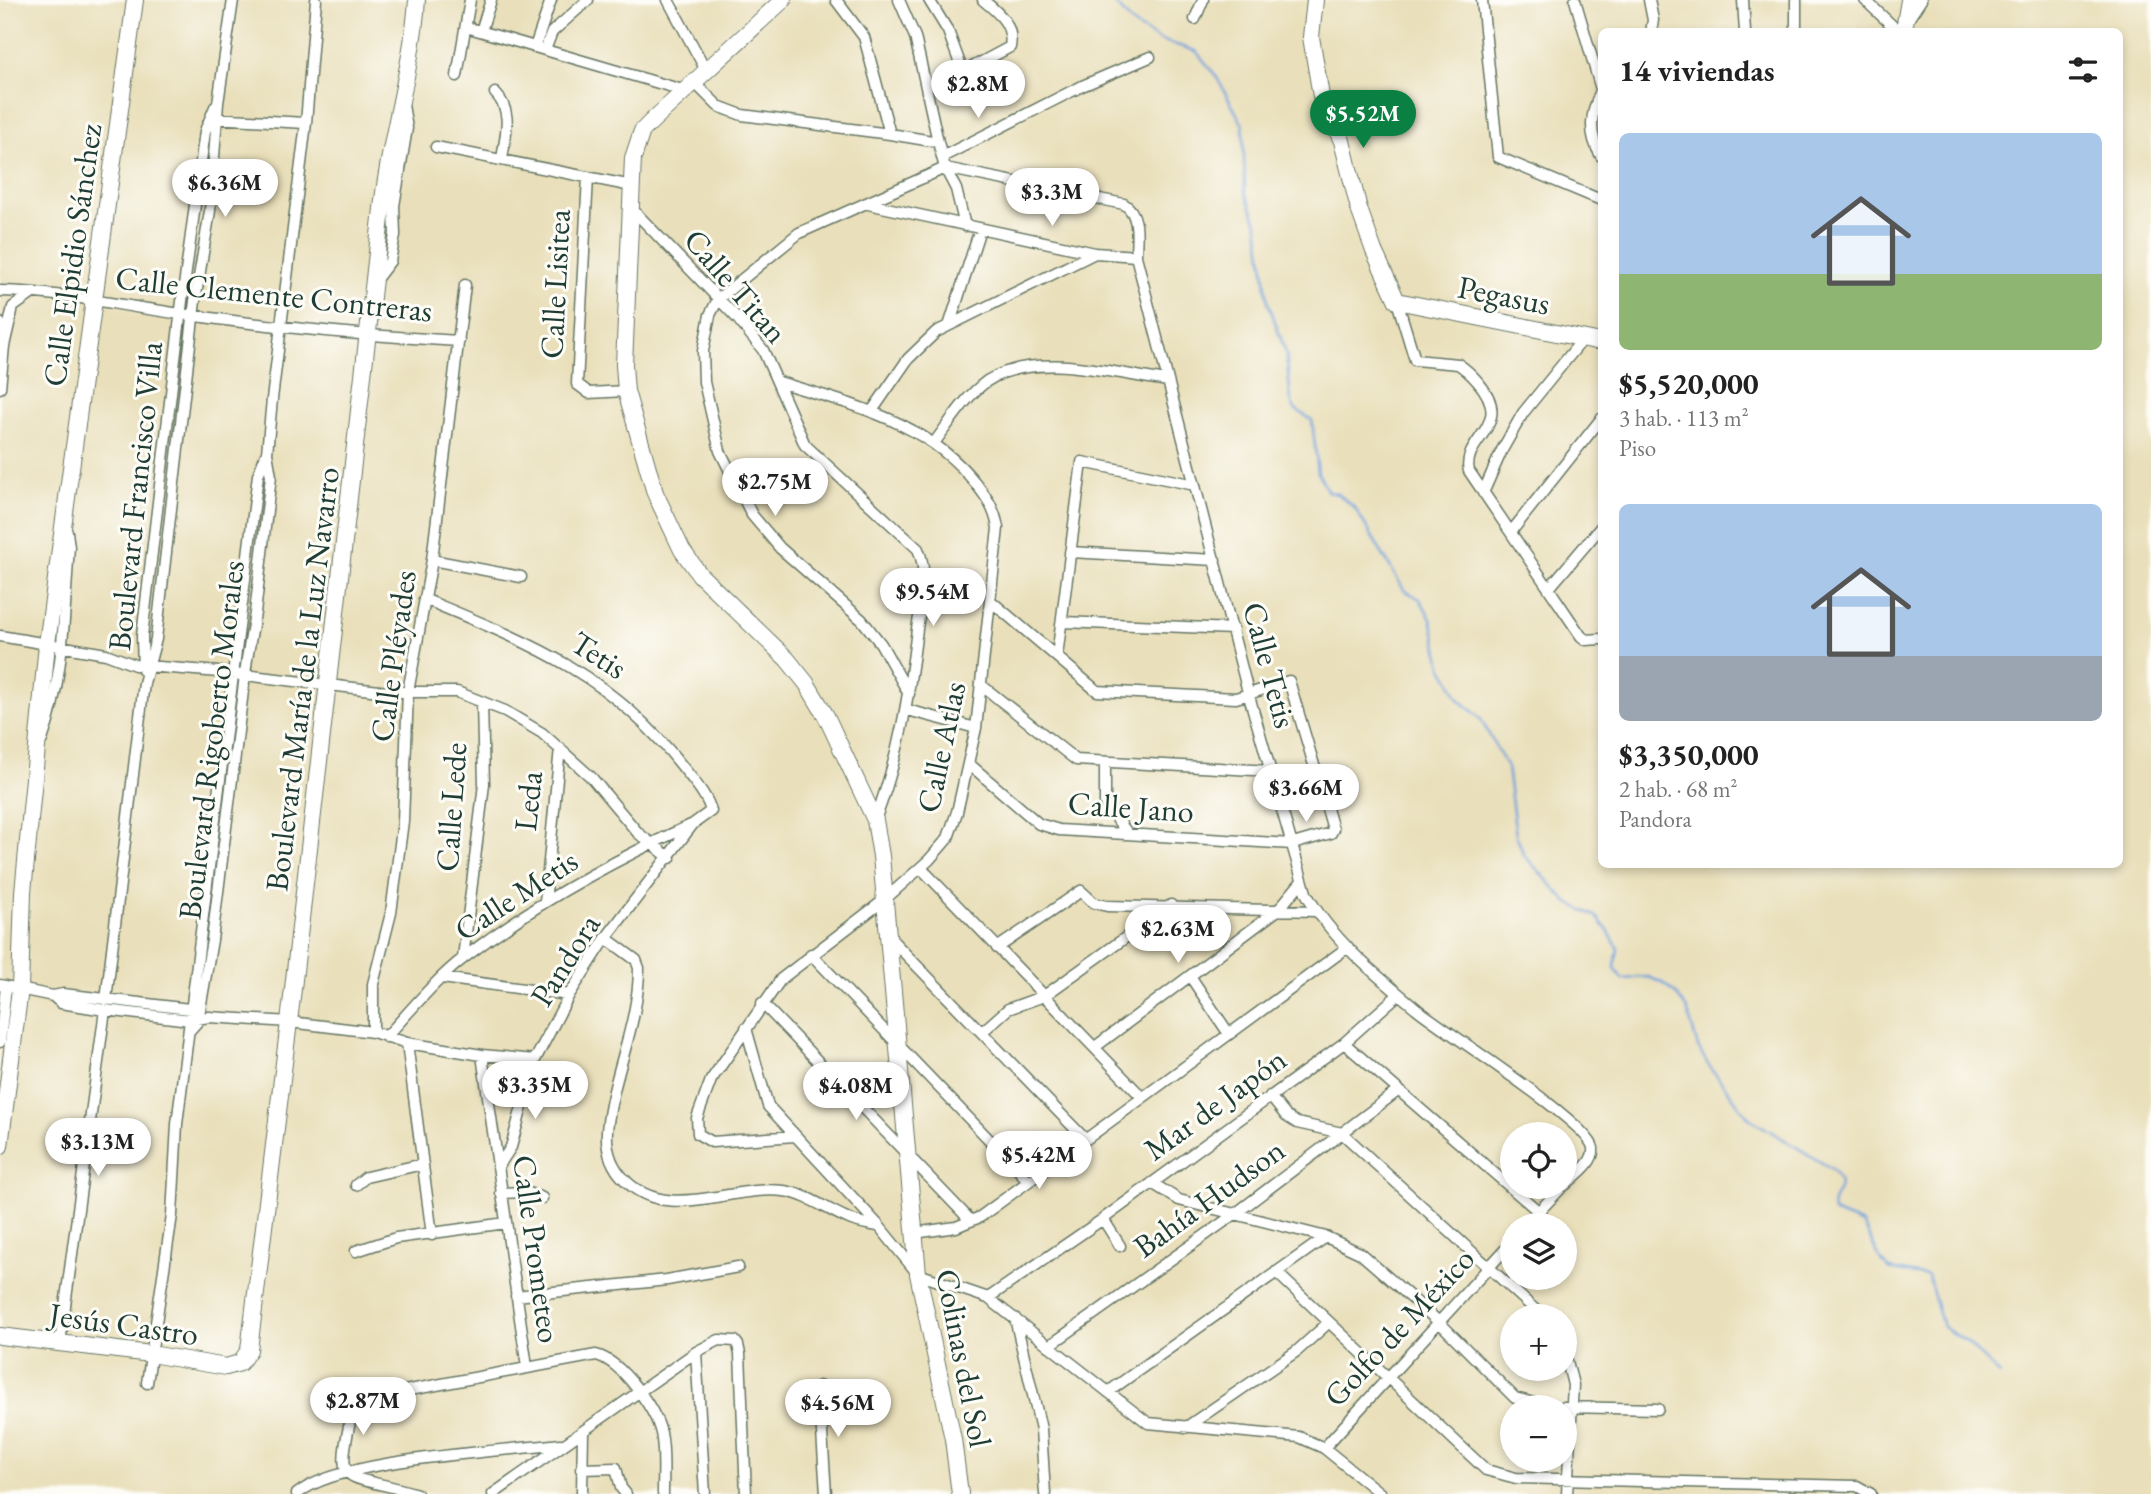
<!DOCTYPE html>
<html lang="es">
<head>
<meta charset="utf-8">
<style>
  :root { --surface:#fff; --page:#f6f6f6; --text:#222; --muted:#767676; --accent:#0b8043 }
  body { margin:0; font-family:"EB Garamond",serif; background:var(--page); color:var(--text); height:100vh; display:flex; flex-direction:column; font-size:26px; white-space:nowrap }
  * { box-sizing:border-box; margin:0 }
  p { font-size:23px; color:var(--muted) }
  .icon { flex:none; width:38px; height:38px; fill:none; stroke:currentColor; stroke-width:2; stroke-linecap:round; stroke-linejoin:round }
  .map { position:relative; flex:1; overflow:hidden }
  .sheet { position:absolute; left:1598px; top:28px; width:525px; height:840px; display:flex; flex-direction:column; background:var(--surface); border-radius:10px; box-shadow:0 4px 10px #0003 }
  .sheet>* { flex:none }
  .fabs { position:absolute; left:1500px; top:1122px; display:grid; gap:14px }
  .fabs a { display:grid; place-items:center; width:77px; height:77px; border-radius:50%; background:var(--surface); box-shadow:0 4px 10px #0003; font-size:35px }
  .price { position:absolute; translate:-50% -60px; padding:0 16px; border-radius:24px; background:#fff; color:#222; font-size:23px; line-height:46px; filter:drop-shadow(0 2px 4px #0008) }
  .price::after { content:''; position:absolute; left:50%; top:42px; width:21px; height:16px; margin-left:-10px; background:inherit; clip-path:polygon(0 0,100% 0,50% 100%) }
  .price.selected { background:var(--accent); color:#fff }
  ul { padding:0; list-style:none }
  li { display:grid; align-content:center; gap:14px; height:371px; padding:0 21px }
  li span { display:grid; place-items:center; height:217px; border-radius:10px; color:#555 }
  li>.icon { margin-inline-start:auto }
  span .icon { width:126px; height:126px; fill:#fffc; stroke-width:1 }
  li b { font-size:30px }
  h2 { display:flex; justify-content:space-between; align-items:center; height:84px; padding:0 21px; font-size:30px }
  .map>svg:first-child { display:block }
  .lines { fill:none; stroke-linecap:round; stroke-linejoin:round }
  .stream { stroke:#6e9ed8; stroke-width:2.5 }
  .street-casing { stroke:#667663; stroke-width:13 }
  .secondary-casing { stroke:#667663; stroke-width:18 }
  .street { stroke:#fff; stroke-width:10 }
  .secondary { stroke:#fff; stroke-width:16 }
  .labels { text-anchor:middle; stroke-width:6; stroke-linejoin:round; paint-order:stroke }
  .street-label { font-size:32px; fill:#1f3d34; stroke:#fdfcf7 }
</style>
</head>
<body>
<div class="map">
<svg width="2151" height="1494" viewBox="0 0 2151 1494">
  <rect width="100%" height="100%" fill="#fdfcf7"/>
  <filter id="ink" filterUnits="userSpaceOnUse"><feTurbulence type="fractalNoise" baseFrequency=".0143" numOctaves="2"/><feDisplacementMap in="SourceGraphic" scale="14" xChannelSelector="R" yChannelSelector="G"/><feConvolveMatrix kernelMatrix="1 2 1 2 8 2 1 2 1" color-interpolation-filters="sRGB"/></filter>
  <filter id="wash" filterUnits="userSpaceOnUse"><feTurbulence type="fractalNoise" baseFrequency=".00686" numOctaves="4" result="noise"/><feDisplacementMap in="SourceGraphic" scale="28" xChannelSelector="R" yChannelSelector="G"/><feGaussianBlur stdDeviation="1.57" result="paint"/><feColorMatrix in="noise" values="0 0 0 0 0 0 0 0 0 0 0 0 0 0 0 0 0 1.4 0 .05"/><feComposite in="paint" operator="in"/></filter>
  <g filter="url(#wash)">
    <rect width="100%" height="100%" fill="#e9dfba"/>
    <g class="lines">
      <path class="stream" d="M1112,0l22,25 26,15 36,11 20,25 27,49 2,67 13,33 10,77 18,51 5,48 4,8 17,11 6,53 10,19 10,2 17,14 49,82 16,9 11,20 11,46 17,34 21,19 27,49 9,68 8,20 43,47 30,15 11,14 10,17 -3,20 7,11 26,-2 13,5 14,11 12,16 11,38 9,16 42,55 83,51c19,22 -3,23 1,43l30,12 18,37 8,8 39,7 15,51 25,16 31,32"/>
    </g>
  </g>
  <g filter="url(#ink)">
    <g class="lines">
      <defs>
        <path id="street" d="M668,0l39,72
          M836,0l28,37 26,97 48,8
          M899,0l16,37 23,105 7,26 11,21 9,37
          M929,0l19,31 15,41
          M1482,0l16,157 103,43
          M1575,0l26,89
          M1649,0l4,20 -2,12
          M1743,0l2,32
          M1865,0l34,32
          M1195,19l8,-19
          M1907,21l14,-21
          M466,27l220,64
          M481,31l10,-31
          M1796,32v-32
          M535,47l16,-47
          M545,50l7,-18 36,-32
          M457,76l13,-76
          M695,83l23,23 24,9 148,19
          M927,86l36,-14 47,-25c4,-22 -11,-34 -27,-47
          M1601,91c-11,23 -13,43 0,65
          M495,93c19,19 10,42 7,67
          M211,118l95,5
          M436,147l196,39
          M942,157l140,-71 68,-29
          M945,168l179,36c17,11 12,35 12,52l113,440 57,197c25,46 71,83 111,116 28,23 172,114 176,139 2,15 -19,28 -29,38
          M588,177l-11,207 12,9 37,-2
          M868,204l227,49 41,3
          M633,210l104,108 26,32 42,95 113,104c11,25 3,54 -1,80 -8,66 -18,129 -42,191
          M377,278l13,-17 5,-26 -1,-29 13,-78 -5,-29
          M0,291c64,1 126,16 189,24 90,13 180,21 270,26
          M1397,301l18,59 43,4c8,5 14,11 20,18 38,44 -17,57 -9,89l112,165 5,4 15,-1
          M0,323l4,23 -4,42
          M950,323l30,-94
          M4,346l9,-39 20,-14
          M779,382c73,23 149,39 198,103 11,14 18,25 21,43l-22,200 -19,84 -9,26 -19,22 -46,41 -102,78 -70,101 -14,38 1,16 14,8 83,-6
          M872,411l36,-52 28,-27 159,-79
          M934,443c16,-21 31,-46 53,-62 47,-31 128,-7 181,0
          M1483,493l19,-43 21,-37 60,-74
          M1511,532l90,-113
          M1070,552l145,8
          M432,560l89,17
          M1550,587l51,-60
          M424,599c106,44 185,74 258,167 10,13 25,29 29,45l-18,13 -87,114 -37,57 -34,65 -24,87 -13,20
          M1063,622l170,7
          M0,636l106,18 29,11 84,7 169,20h69l48,19 37,22 49,44 47,56 32,25
          M1057,656l25,-194 113,23
          M143,670l-1,-34 40,-335 23,-170 10,-24
          M981,685l95,75 195,11
          M909,694l-28,-50 -19,-24 -82,-72 -28,-33 -32,-64 -16,-69 -1,-31 7,-36 8,-16 81,-66 146,-65
          M907,710l69,18
          M42,740c22,-59 22,-130 27,-193l-2,-15
          M1105,762v41l23,31
          M968,763l71,61 20,6 234,14 38,-11 2,-4 -44,-148 -53,17 -139,-7 -105,-89
          M921,868l221,229
          M545,902l15,-154
          M888,936l197,203
          M606,938l30,22 3,8c0,56 -27,108 -32,163 -1,18 4,35 17,48 42,45 109,5 160,12 22,3 42,18 63,27 10,5 21,6 31,8
          M997,948l84,-57 13,12 13,3 209,5
          M811,954l217,226
          M463,958l21,-174 -2,-82
          M1190,976l39,58
          M442,978l127,17
          M0,985l53,11 8,7 44,7 85,10 19,-3 81,5 83,10 34,11 75,12 53,5
          M53,996l10,-2 135,16
          M106,1000l38,-317 12,-44 39,-338 15,-90 8,-108 15,-103
          M762,1003l209,218
          M746,1028l22,78 111,120 39,48 70,24 160,125 151,14 25,11 57,46
          M190,1030l8,-9 14,-81 35,-281 8,-46 16,-137 -4,-23 5,-54 34,-276 10,-123
          M373,1032v-48l18,-71 12,-92 5,-129 24,-132 33,-275
          M982,1032l26,-23 36,-13 127,-91
          M386,1037c25,-27 50,-58 79,-80 69,-53 147,-96 226,-132
          M0,1042l6,-56
          M407,1043l25,192
          M1344,1043l194,168
          M1095,1047l184,-138 23,-28
          M482,1055l45,312
          M1270,1096l16,20 11,7 45,10 200,183
          M1152,1183l27,17 147,37 34,16 79,69 76,76 34,9
          M356,1185l10,-8 57,-13
          M501,1193l24,-1 17,6
          M1103,1219l17,27
          M1526,1225l37,-39
          M914,1233l42,-6 24,-10 368,-270
          M356,1251l40,-13 110,-15
          M1276,1272l194,183 16,15 30,8 341,8 14,8
          M516,1296l151,-16 71,-13
          M988,1298l115,-79 241,-176 55,-49
          M1015,1318l26,111 4,65
          M60,1343l45,-333
          M1049,1346l186,-132 164,-124
          M1564,1349l9,36 -6,109
          M696,1352l9,142
          M147,1383l25,-168 5,-91 81,-649 8,-20
          M819,1386l7,108
          M1108,1392l218,-155
          M1564,1407l94,2
          M1185,1428l112,-77 30,-27
          M1324,1448l188,-206
          M581,1469l35,-1 5,20 5,6
          M297,1494c42,-36 203,-42 263,-50
          M417,1494c-77,-24 -83,0 -63,-91l8,-4 234,-44c25,6 59,53 65,78 4,19 2,41 2,61
          M493,1494l203,-142 23,-12 16,1 3,4 2,9 6,140
          M582,1494l1,-63"/>
        <path id="secondary" d="M783,0l-130,120 -11,11 -9,27 -9,207 2,26 29,102 27,57 18,25 87,84 20,25 19,32 49,104 6,36 37,418 35,165 7,55
          M1315,0l-4,37 10,59 21,45 17,68 15,42 23,50 204,41
          M1900,32l5,-8 4,-24
          M0,1146l20,-157 3,-97 24,-248 88,-644
          M0,1336l151,18 75,13 14,-4 9,-13c47,-380 92,-760 133,-1141 7,-70 30,-138 35,-209"/>
      </defs>
      <use href="#street" class="street-casing"/>
      <use href="#secondary" class="secondary-casing"/>
      <use href="#street" class="street"/>
      <use href="#secondary" class="secondary"/>
    </g>
  </g>
  <g class="labels">
    <g class="street-label">
      <text transform="translate(72 255) rotate(-82)" y="11">Calle Elpidio Sánchez</text>
      <text transform="translate(555 284) rotate(-87)" y="11">Calle Lisitea</text>
      <text transform="translate(736 286) rotate(49)" y="11">Calle Titan</text>
      <text transform="translate(274 294) rotate(6)" y="11">Calle Clemente Contreras</text>
      <text transform="translate(1504 295) rotate(11)" y="11">Pegasus</text>
      <text transform="translate(135 496) rotate(-84)" y="11">Boulevard Francisco Villa</text>
      <text transform="translate(599 655) rotate(33)" y="11">Tetis</text>
      <text transform="translate(393 656) rotate(-82)" y="11">Calle Pléyades</text>
      <text transform="translate(1270 665) rotate(75)" y="11">Calle Tetis</text>
      <text transform="translate(302 679) rotate(-83)" y="11">Boulevard María de la Luz Navarro</text>
      <text transform="translate(211 740) rotate(-83)" y="11">Boulevard Rigoberto Morales</text>
      <text transform="translate(941 747) rotate(-78)" y="11">Calle Atlas</text>
      <text transform="translate(528 801) rotate(-84)" y="11">Leda</text>
      <text transform="translate(451 807) rotate(-86)" y="11">Calle Lede</text>
      <text transform="translate(1131 807) rotate(4)" y="11">Calle Jano</text>
      <text transform="translate(516 895) rotate(-33)" y="11">Calle Metis</text>
      <text transform="translate(565 960) rotate(-58)" y="11">Pandora</text>
      <text transform="translate(1215 1104) rotate(-36)" y="11">Mar de Japón</text>
      <text transform="translate(1209 1198) rotate(-36)" y="11">Bahía Hudson</text>
      <text transform="translate(537 1249) rotate(82)" y="11">Calle Prometeo</text>
      <text transform="translate(124 1324) rotate(8)" y="11">Jesús Castro</text>
      <text transform="translate(1399 1327) rotate(-47)" y="11">Golfo de México</text>
      <text transform="translate(964 1358) rotate(79)" y="11">Colinas del Sol</text>
    </g>
  </g>
</svg>
<div class="fabs">
<a><svg class="icon" aria-label="locate" viewBox="0 0 24 24"><circle cx="12" cy="12" r="6"/><path d="M12 2v4M12 18v4M2 12h4M18 12h4"/></svg></a>
<a><svg class="icon" aria-label="layers" viewBox="0 0 24 24"><path d="M12 4l9 5-9 5-9-5zM3 14l9 5 9-5"/></svg></a>
<a>+</a>
<a>−</a>
</div>
<b class="price" style="left:978px;top:120px">$2.8M</b>
<b class="price selected" style="left:1363px;top:150px">$5.52M</b>
<b class="price" style="left:225px;top:219px">$6.36M</b>
<b class="price" style="left:1052px;top:228px">$3.3M</b>
<b class="price" style="left:775px;top:518px">$2.75M</b>
<b class="price" style="left:933px;top:628px">$9.54M</b>
<b class="price" style="left:1306px;top:824px">$3.66M</b>
<b class="price" style="left:1178px;top:965px">$2.63M</b>
<b class="price" style="left:535px;top:1121px">$3.35M</b>
<b class="price" style="left:856px;top:1122px">$4.08M</b>
<b class="price" style="left:98px;top:1178px">$3.13M</b>
<b class="price" style="left:1039px;top:1191px">$5.42M</b>
<b class="price" style="left:363px;top:1437px">$2.87M</b>
<b class="price" style="left:838px;top:1439px">$4.56M</b>
<section class="sheet">
<h2>14 viviendas<svg class="icon" aria-label="filters" viewBox="0 0 24 24"><path d="M4 7h16M4 17h16"/><circle cx="9" cy="7" r="2"/><circle cx="15" cy="17" r="2"/></svg></h2>
<ul>
<li><span style="background:linear-gradient(#a9c7e8 65%,#8fb573 0)"><svg class="icon" aria-label="home" viewBox="0 0 24 24"><path d="M3 11l9-7 9 7M6 9v11h12V9"/></svg></span><div><b>$5,520,000</b><p>3 hab. · 113 m²</p><p>Piso</p></div></li>
<li><span style="background:linear-gradient(#a9c7e8 70%,#9aa5b1 0)"><svg class="icon" aria-label="home" viewBox="0 0 24 24"><path d="M3 11l9-7 9 7M6 9v11h12V9"/></svg></span><div><b>$3,350,000</b><p>2 hab. · 68 m²</p><p>Pandora</p></div></li>
</ul>
</section>
</div>
</body>
</html>
